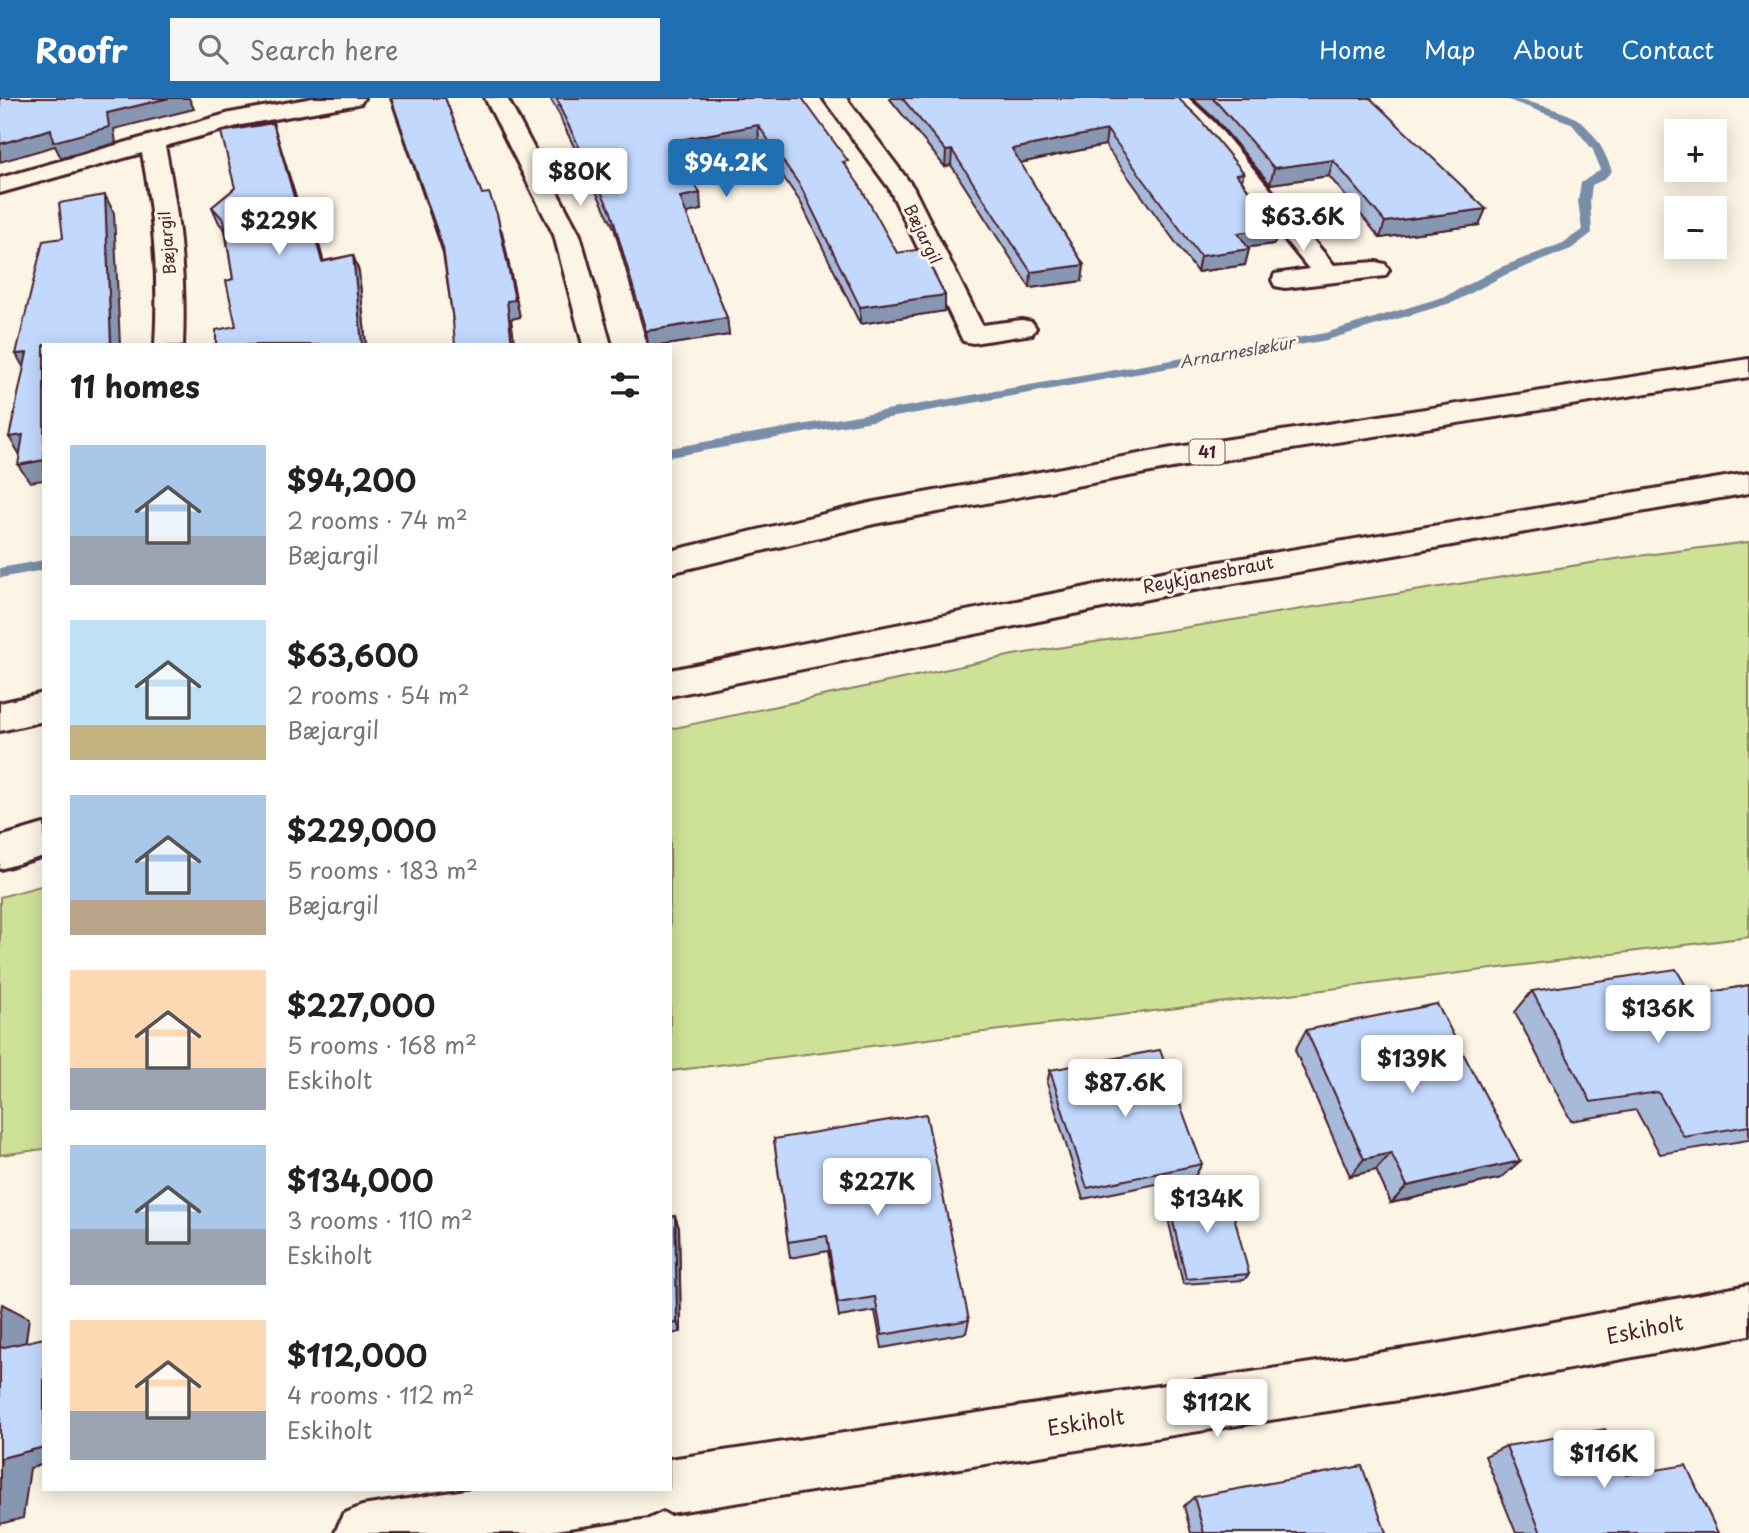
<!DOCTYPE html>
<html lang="en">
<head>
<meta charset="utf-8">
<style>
  :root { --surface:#fff; --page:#f6f6f6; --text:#202124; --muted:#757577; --accent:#1f6fb2 }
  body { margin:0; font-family:"Playpen Sans",sans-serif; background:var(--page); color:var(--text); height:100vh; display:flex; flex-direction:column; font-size:26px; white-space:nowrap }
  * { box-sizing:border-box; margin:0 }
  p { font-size:23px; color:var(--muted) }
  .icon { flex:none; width:38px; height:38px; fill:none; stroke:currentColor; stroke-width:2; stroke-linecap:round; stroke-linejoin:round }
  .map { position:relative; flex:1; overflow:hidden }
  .drawer { position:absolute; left:42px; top:245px; width:630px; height:1148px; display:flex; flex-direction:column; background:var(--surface); border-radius:0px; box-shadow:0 4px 18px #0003 }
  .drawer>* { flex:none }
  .buttons { position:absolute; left:1664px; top:21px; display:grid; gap:14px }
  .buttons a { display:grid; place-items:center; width:63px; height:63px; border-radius:0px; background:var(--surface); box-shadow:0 4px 18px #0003; font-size:35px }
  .price { position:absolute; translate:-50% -60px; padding:0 16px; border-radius:7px; background:#fff; color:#222; font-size:23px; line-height:46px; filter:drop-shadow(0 2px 4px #0008) }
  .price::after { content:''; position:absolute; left:50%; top:42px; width:21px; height:16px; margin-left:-10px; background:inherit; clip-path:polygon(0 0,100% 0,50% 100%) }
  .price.on { background:var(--accent); color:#fff }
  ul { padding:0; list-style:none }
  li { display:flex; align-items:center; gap:21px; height:175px; padding:0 28px }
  li span { display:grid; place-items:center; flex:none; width:196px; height:140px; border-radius:0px; color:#555 }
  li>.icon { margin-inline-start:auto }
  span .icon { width:84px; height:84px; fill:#fffc; stroke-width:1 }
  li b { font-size:30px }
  h2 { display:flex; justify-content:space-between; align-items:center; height:84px; padding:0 28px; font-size:30px }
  header { display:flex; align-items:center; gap:42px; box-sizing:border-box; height:98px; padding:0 35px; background:var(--accent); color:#fff }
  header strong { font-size:33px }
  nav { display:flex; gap:38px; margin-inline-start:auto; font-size:24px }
  .search { width:490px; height:63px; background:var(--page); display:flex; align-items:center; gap:18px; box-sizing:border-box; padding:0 24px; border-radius:0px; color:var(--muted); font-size:26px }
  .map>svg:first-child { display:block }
  .green { fill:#cee297; stroke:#8c8061; stroke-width:2 }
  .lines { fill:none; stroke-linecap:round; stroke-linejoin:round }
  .stream { fill:#798da8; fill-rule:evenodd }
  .minor-casing { stroke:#4a1f2b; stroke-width:6 }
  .highway-casing { stroke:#4a1f2b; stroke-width:6 }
  .minor { fill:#fcf5e5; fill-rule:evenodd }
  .highway { fill:#fcf5e5; fill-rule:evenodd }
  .wall { fill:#a7bada; stroke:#4a1f2b; stroke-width:2 }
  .shaded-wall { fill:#8897b1; stroke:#4a1f2b; stroke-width:2 }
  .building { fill:#c2d8fd; stroke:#4a1f2b; stroke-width:2 }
  .labels { text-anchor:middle; stroke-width:6; stroke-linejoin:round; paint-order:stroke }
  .far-street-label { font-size:16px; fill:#4a1f2b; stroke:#fcf5e5 }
  .far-water-label { font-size:16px; font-style:italic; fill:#5e4d5f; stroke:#fcf5e5 }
  .shield { fill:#fcf5e5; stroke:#7f5f63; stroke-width:2 }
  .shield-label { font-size:16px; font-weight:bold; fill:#4a1f2b }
  .street-label { font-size:18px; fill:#4a1f2b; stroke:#fcf5e5 }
  .near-street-label { font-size:21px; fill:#4a1f2b; stroke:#fcf5e5 }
</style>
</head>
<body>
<header>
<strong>Roofr</strong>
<div class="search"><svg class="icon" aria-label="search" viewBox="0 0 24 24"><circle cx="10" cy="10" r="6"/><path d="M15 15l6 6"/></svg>Search here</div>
<nav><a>Home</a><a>Map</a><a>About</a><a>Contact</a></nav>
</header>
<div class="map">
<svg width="1749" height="1435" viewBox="0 0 1749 1435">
  <rect width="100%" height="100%" fill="#fcf5e5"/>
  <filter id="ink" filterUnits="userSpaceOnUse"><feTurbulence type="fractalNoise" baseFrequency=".0143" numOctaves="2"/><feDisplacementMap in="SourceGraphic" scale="14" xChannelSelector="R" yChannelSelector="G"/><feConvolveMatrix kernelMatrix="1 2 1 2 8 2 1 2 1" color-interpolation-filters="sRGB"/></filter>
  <g filter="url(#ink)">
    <path class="green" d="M1749,444v395l-1079,134v-342l343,-74 609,-97z
      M44,787v264l-44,6v-258z"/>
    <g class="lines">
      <path class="stream" d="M1503,0c15,0 66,13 77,23 16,13 25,31 32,50l-9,9 -11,5 -2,16 2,32 -21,16 -64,25 -53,28 -127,38 -657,117v-9l655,-115 121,-37 53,-28 64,-25 19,-13 -4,-29 3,-18 19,-13 -7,-20 -22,-27z
        M44,462v10l-44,8v-10z"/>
      <defs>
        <path id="minor" d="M313,0h51l-3,5 -8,2 -112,20 -76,21c14,66 21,132 18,199h-28c4,-65 -1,-128 -13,-192l-142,40v-15l230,-65z
          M485,0h22l73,137 31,110h-28l-29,-110z
          M823,0h23l67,89 69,138 40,-5 10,2 4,6 -4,6 -59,9 -10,-2 -74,-153z
          M1163,0h25l26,24 120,143 42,-3 9,2 4,6 -4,6 -100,12 -10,-2 -3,-6 3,-6 34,-5 -111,-137z
          M1749,1187v50l-311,59 -768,119 -7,-4 -15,7 -112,17h-201l8,-19 19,-8 110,-17h198v-30l768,-115z"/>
        <path id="highway" d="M1749,261v18l-577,91 -298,56 -204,49v-22l204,-49 298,-54z
          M1749,375v20l-572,100 -507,103v-26l507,-101z
          M44,595v28l-44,10v-28z
          M44,726v32l-44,13v-32z"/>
      </defs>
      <use href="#minor" class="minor-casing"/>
      <use href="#highway" class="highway-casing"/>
      <use href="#minor" class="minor"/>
      <use href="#highway" class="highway"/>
    </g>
    <path class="wall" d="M390,0h55l37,96 20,37 18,86 -9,2 -58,2 -10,-68z
      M550,0h252l46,71 49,84 48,58 -85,13 -59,-121 -42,-62 -81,16 23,53 -15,3 41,105 2,17 -63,10h-18l-34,-117 -52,-106 -2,-6z
      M889,0h289l100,130 -4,16 -26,3 1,2 -4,16 -48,7 -92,-127 -85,18 64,102 -2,16 -52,7 -79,-123 -6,2z
      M1192,0h178l109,127 -99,13 -51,-62 -59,8 -54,-64z
      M273,25l5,16 22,72 14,15 9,35 30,-6 6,17 7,73h-150l20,-19 -3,-47 -8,-49 -6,-7 -7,-16 23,-19z
      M1749,887v155l-89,14 -24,-44 -65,11 -56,-109 17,-21 160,5z
      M1306,932l214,131 -19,17 -110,25 -15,-33 -26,6 -55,-126z
      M1050,972l152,94 -7,12 -112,23 -36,-116z
      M774,1041l195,181 -3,13 -84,15 -7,-37 -36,6 -11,-66 -38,7z
      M1167,1097l82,79 -5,6 -61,4 -19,-83z
      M675,1118l4,12 2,104 -11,2v-117z
      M1506,1348l120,29 92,58h-202l-31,-77z
      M1194,1399l192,36h-195l-7,-27z"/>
    <path class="shaded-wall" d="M169,0h20l5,11 -80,20 2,14 -55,15 -6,-12 -55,16v-18l107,-31z
      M273,25l5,16 27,89 -7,-17z
      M758,27l1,16 -88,17 -2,-16z
      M1107,32l-2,15 -95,20 2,-16z
      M952,52l-1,15 -6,2 1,-16z
      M1333,62l-4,16 -59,8 4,-16z
      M1244,75l-4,15 -4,-14z
      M700,95l1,17 -19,4 -2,-17z
      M105,97l9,18 6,132h-9z
      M1486,111l-7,16 -99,13 5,-16z
      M308,112l6,16 14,52 -6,-16z
      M497,116l23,103 -9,2 4,26h-3z
      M1278,130l-4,16 -40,5 4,-16z
      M1249,151l-4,16 -48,7 3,-16z
      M353,157l6,17 7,73h-4z
      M1084,167l-2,16 -52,7 1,-16z
      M945,197v16l-85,13v-17z
      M727,220l2,17 -63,10h-18l-2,-14z
      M27,255l-1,19 -10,-18z
      M23,337l-3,20 -11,-18z
      M44,362v20l-14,2 -12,-17z
      M1391,1055l-15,17 -26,6 14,-17z
      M1520,1063l-19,17 -110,25 16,-17z
      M675,1118l4,12 2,104 -4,-9z
      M2,1206l27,14 -6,44 -23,-11v-33z
      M44,1349v17l-14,4 -7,50 -23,6v-58l1,-8z"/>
    <path class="building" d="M0,0h169l-62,15 2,14 -56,15 -2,-13 -51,15z
      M391,0h54l37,96 7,-1 8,21 18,86 -8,1 5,44h-57l-2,-24 -10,-73z
      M556,0h246l46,63 -5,1 17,24 37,67 25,-4 23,46 -85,12 -59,-120 -43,-62 -89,17 31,51 -20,4 47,121 -81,13 -35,-119 -52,-106h2z
      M902,0h276l21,20 45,55 -8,1 42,54 -40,5 11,16 -49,7 -93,-126 -95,19 72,116 -53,7 -79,-122 -6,1z
      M1212,0h158l116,111 -101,13 -52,-62 -59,8 -55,-63z
      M273,25l25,88 10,-1 14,52 31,-7 9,90h-146v-15l20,-4 -10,-45 7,-2 -9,-59 -12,-13 23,-19 -14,-56z
      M105,97l6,150h-67v115l-26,5 5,-30 -14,2 18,-84 -11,1 27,-113 20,-3 -4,-35z
      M1676,871l16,27 57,-11v141l-65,11 -26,-45 -67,10 -59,-111z
      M1437,906l83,157 -113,25 -16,-33 -27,6 -58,-129z
      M1160,952l42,114 -115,24 -37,-118z
      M926,1016l43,206 -87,15 -7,-38 -37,6 -11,-67 -39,6 -14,-103z
      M1227,1091l22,85 -63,5 -19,-84z
      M675,1118l2,107 -7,1v-107z
      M44,1240v109l-43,11 -1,8v-118z
      M1605,1331l21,46 60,-10 32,68h-177l-35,-87z
      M1362,1368l24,67h-182l-10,-36z"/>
  </g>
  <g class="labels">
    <g class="far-street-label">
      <text transform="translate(923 136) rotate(64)" y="6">Bæjargil</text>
      <text transform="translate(167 145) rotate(-95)" y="6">Bæjargil</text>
    </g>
    <g class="far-water-label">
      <text transform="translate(1237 254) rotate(-10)" y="6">Arnarneslækur</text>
    </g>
    <rect class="shield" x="1189.5" y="341.5" width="35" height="25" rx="5"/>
    <g class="shield-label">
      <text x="1207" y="360">41</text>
    </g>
    <g class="street-label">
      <text transform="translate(1208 477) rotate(-11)" y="6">Reykjanesbraut</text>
    </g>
    <g class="near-street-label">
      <text transform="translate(1645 1232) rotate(-11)" y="7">Eskiholt</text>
      <text transform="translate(1086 1325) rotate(-9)" y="7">Eskiholt</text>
    </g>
  </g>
</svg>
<div class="buttons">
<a>+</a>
<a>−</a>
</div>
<b class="price on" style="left:726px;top:101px">$94.2K</b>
<b class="price" style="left:580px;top:110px">$80K</b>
<b class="price" style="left:1303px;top:155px">$63.6K</b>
<b class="price" style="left:279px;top:159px">$229K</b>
<b class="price" style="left:1658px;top:947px">$136K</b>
<b class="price" style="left:1412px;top:997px">$139K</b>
<b class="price" style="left:1125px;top:1021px">$87.6K</b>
<b class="price" style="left:877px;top:1120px">$227K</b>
<b class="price" style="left:1207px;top:1137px">$134K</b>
<b class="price" style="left:1217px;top:1341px">$112K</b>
<b class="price" style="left:1604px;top:1392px">$116K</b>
<section class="drawer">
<h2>11 homes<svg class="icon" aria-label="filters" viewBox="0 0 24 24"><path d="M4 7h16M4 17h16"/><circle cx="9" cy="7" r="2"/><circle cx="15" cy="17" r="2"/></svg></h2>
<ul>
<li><span style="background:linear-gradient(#a9c7e8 65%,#9aa5b1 0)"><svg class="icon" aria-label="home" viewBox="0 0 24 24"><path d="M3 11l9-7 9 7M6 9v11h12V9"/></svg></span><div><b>$94,200</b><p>2 rooms · 74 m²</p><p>Bæjargil</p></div></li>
<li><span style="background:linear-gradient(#bfe0f5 75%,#c2b280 0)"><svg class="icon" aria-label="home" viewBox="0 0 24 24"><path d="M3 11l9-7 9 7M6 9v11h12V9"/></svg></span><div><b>$63,600</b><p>2 rooms · 54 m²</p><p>Bæjargil</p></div></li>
<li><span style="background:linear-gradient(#a9c7e8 75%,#b9a48a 0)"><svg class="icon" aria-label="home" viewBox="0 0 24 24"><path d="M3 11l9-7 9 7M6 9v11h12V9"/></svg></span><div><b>$229,000</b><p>5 rooms · 183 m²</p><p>Bæjargil</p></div></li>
<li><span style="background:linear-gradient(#ffd9b3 70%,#9aa5b1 0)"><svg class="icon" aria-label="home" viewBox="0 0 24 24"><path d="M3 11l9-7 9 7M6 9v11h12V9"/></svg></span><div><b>$227,000</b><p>5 rooms · 168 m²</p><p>Eskiholt</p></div></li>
<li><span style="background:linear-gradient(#a9c7e8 60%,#9aa5b1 0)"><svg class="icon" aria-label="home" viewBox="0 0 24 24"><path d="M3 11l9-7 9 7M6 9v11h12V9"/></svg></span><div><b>$134,000</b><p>3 rooms · 110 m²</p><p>Eskiholt</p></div></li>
<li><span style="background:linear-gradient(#ffd9b3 65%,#9aa5b1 0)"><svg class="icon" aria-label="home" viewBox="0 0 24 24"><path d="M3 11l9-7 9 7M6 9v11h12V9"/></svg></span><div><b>$112,000</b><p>4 rooms · 112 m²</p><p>Eskiholt</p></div></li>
</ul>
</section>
</div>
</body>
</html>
